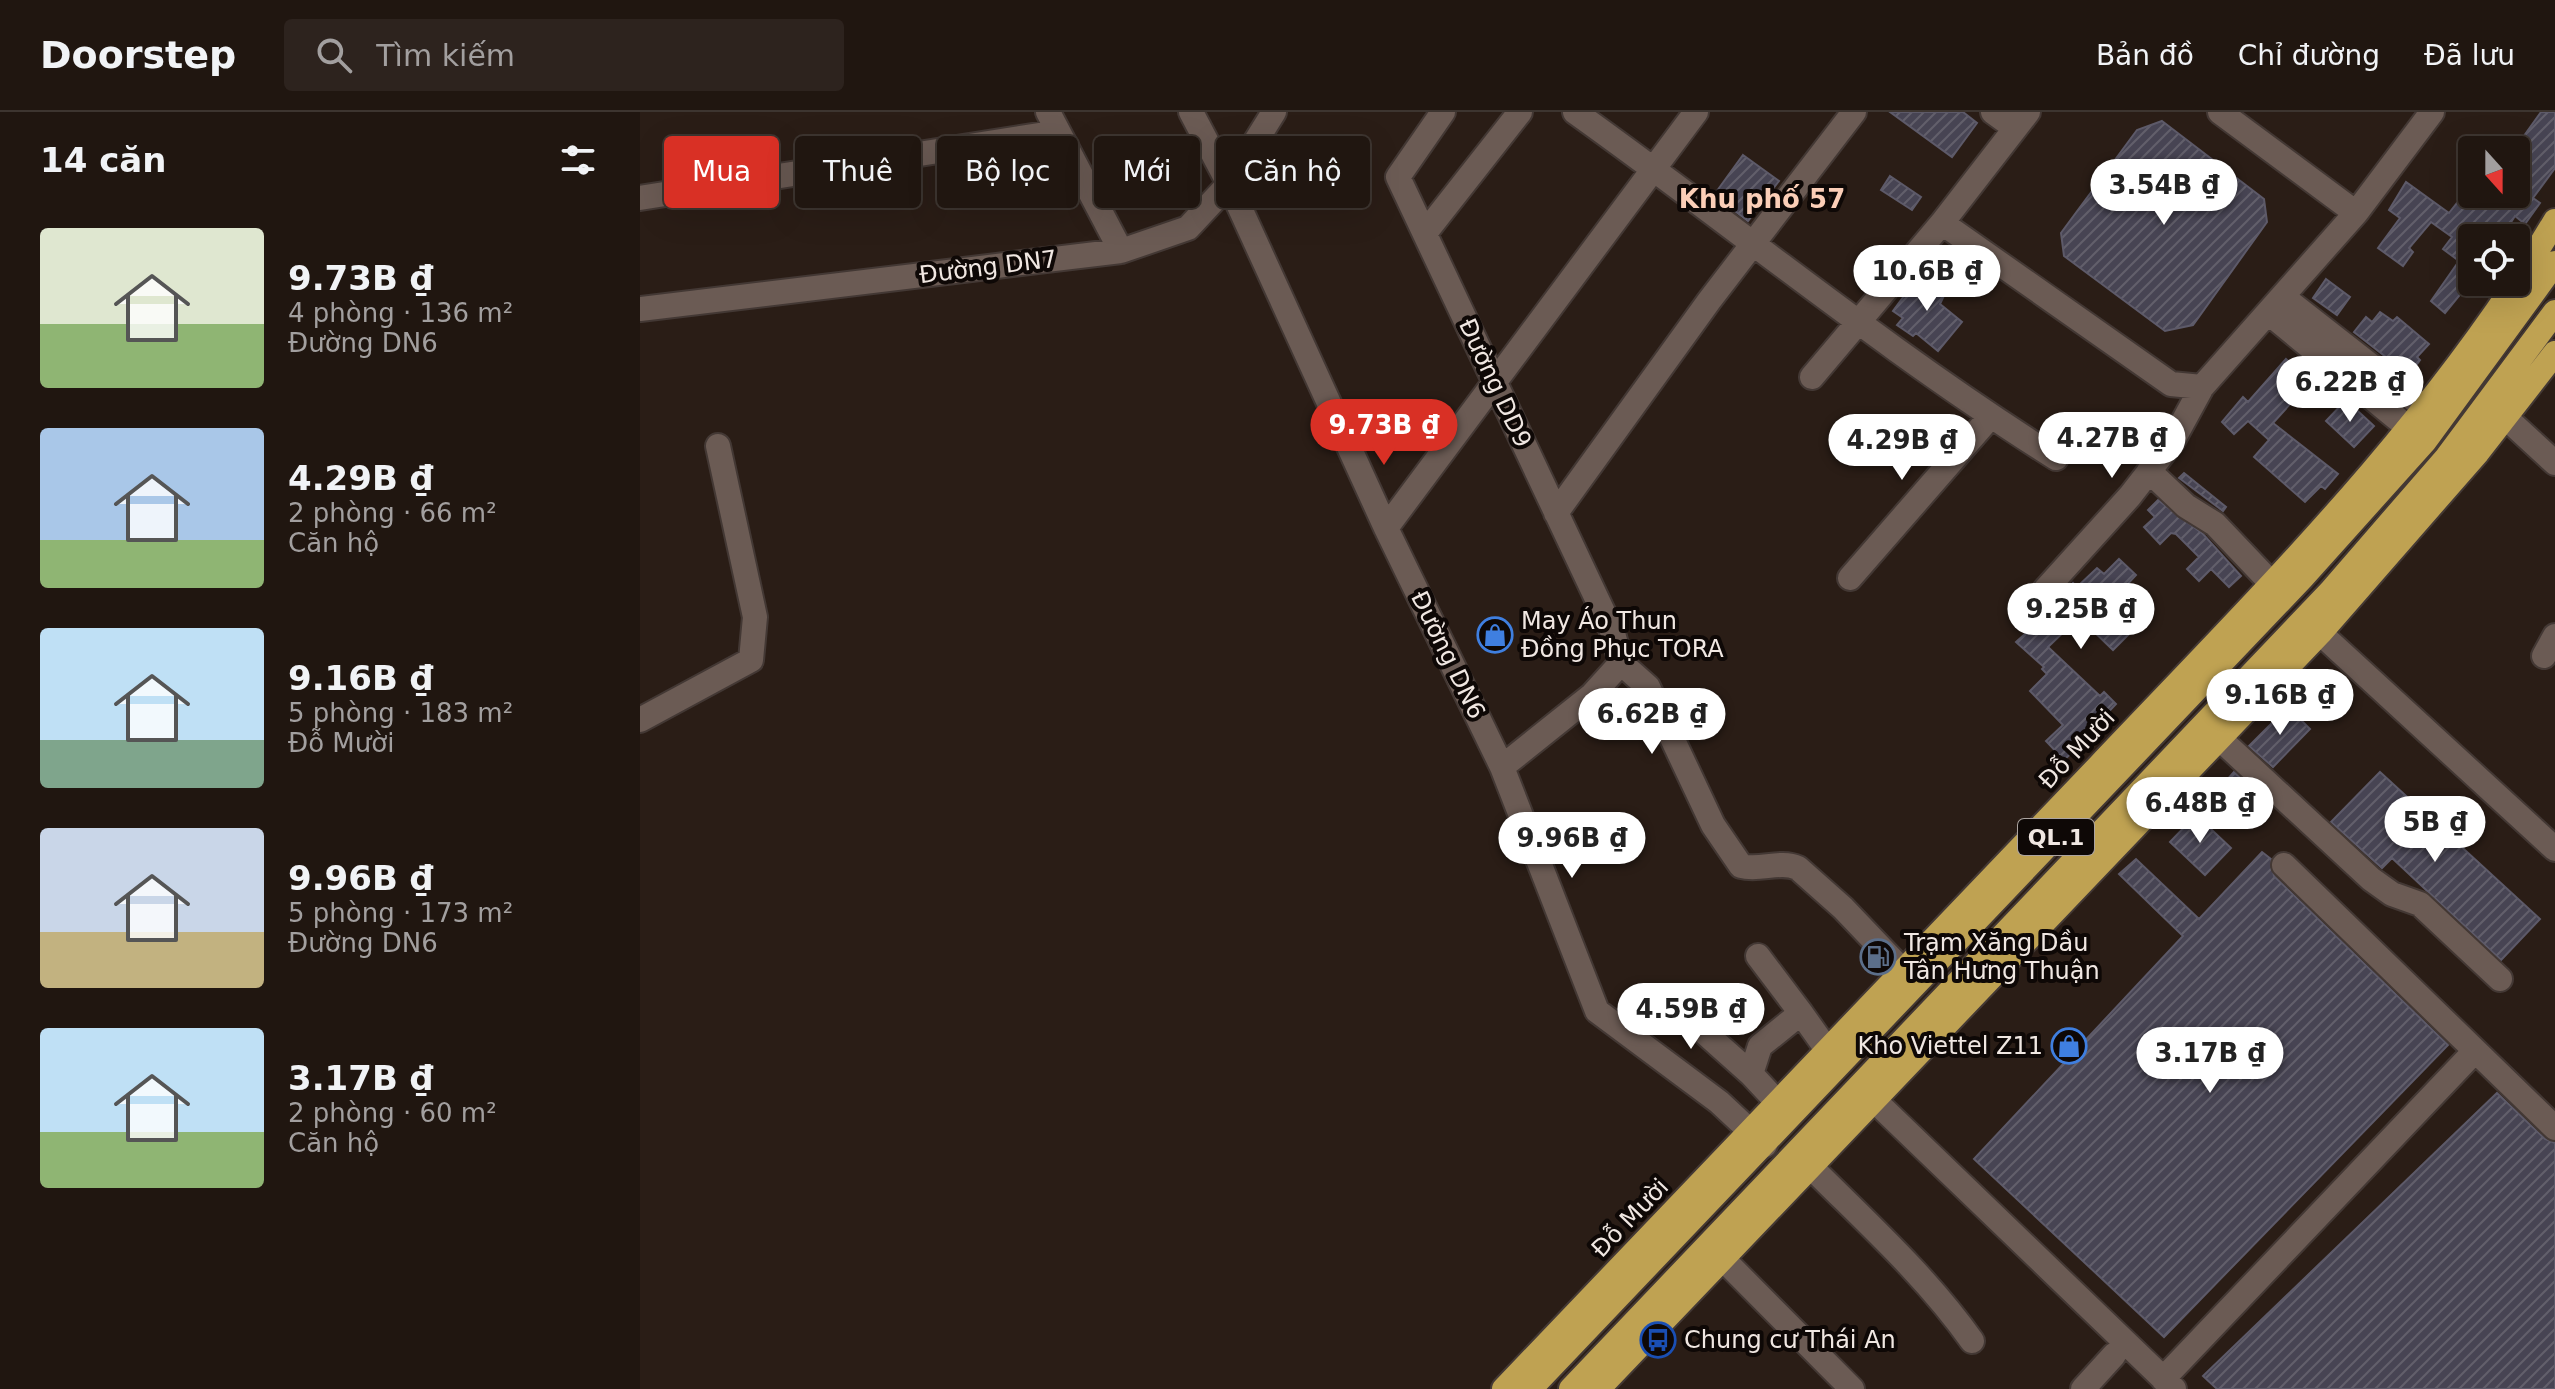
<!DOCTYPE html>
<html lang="vi">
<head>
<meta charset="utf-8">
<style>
  :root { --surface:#201610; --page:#2d231e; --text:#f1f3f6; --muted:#a29f9f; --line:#3d3530; --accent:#d93025 }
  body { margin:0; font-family:"DejaVu Sans",sans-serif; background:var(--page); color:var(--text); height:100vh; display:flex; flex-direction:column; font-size:30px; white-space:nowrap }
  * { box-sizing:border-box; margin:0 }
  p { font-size:26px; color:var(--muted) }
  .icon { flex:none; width:44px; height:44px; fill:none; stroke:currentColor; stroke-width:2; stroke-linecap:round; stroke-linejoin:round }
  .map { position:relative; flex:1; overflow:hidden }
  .panel { display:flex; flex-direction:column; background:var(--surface); width:640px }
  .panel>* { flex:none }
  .top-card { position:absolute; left:24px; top:24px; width:760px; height:72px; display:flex; gap:16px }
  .needle { width:52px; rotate:159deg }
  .controls { position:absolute; left:1818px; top:24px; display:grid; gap:16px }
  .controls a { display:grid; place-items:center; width:72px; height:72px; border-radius:8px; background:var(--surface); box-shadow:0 8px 32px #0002,0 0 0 2px var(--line); font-size:40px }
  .price { position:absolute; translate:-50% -68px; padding:0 18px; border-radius:28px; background:#fff; color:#222; font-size:26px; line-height:52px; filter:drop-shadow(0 2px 4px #0008) }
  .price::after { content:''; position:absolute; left:50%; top:48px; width:24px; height:18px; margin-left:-12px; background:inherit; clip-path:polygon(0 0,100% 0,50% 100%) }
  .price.active { background:var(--accent); color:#fff }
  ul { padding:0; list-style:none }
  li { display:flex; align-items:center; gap:24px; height:200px; padding:0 40px }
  li span { display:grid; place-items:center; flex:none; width:224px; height:160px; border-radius:8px; color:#555 }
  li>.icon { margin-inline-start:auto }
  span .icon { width:96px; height:96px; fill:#fffc; stroke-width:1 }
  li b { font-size:34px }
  h2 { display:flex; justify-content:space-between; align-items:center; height:96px; padding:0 40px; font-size:34px }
  .chip { padding:0 28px; border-radius:8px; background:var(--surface); box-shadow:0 8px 32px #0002,0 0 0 2px var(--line); font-size:28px; line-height:72px }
  .chip.active { background:var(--accent); color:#fff }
  header { display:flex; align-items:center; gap:48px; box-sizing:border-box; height:112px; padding:0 40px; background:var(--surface); border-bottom:2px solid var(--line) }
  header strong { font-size:38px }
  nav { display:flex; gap:44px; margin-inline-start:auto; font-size:28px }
  .search { width:560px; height:72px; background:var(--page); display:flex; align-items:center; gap:20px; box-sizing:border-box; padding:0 28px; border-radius:8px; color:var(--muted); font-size:30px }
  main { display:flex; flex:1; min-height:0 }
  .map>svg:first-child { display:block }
  .building { fill:url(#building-hatch); stroke:#5d5a69; stroke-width:2 }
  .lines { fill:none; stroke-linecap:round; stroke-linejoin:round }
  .minor-casing { stroke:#433834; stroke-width:28 }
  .highway-casing { stroke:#433834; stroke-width:28 }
  .minor { stroke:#6b5b54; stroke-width:24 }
  .highway { stroke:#bfa252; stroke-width:24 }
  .labels { text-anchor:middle; stroke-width:8; stroke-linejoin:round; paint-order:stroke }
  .shield { fill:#0e0806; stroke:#aca4a0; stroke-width:2 }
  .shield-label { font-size:22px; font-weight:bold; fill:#f0e7e2 }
  .street-label { font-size:24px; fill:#f0e7e2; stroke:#0e0806 }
  .poi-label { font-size:24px; fill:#f0e7e2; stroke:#0e0806; text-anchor:start }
  .neighbourhood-label { font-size:26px; font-weight:bold; fill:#fbceb7; stroke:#0e0806 }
</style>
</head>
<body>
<header>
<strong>Doorstep</strong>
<div class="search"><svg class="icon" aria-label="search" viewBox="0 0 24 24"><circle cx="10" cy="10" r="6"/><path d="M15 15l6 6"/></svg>Tìm kiếm</div>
<nav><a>Bản đồ</a><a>Chỉ đường</a><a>Đã lưu</a></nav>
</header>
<main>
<section class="panel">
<h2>14 căn<svg class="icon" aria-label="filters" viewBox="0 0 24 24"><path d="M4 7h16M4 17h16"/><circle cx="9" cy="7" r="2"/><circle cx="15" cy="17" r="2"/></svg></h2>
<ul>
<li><span style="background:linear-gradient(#dfe7d0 60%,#8fb573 0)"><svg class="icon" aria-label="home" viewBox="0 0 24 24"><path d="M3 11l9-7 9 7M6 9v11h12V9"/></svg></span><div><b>9.73B ₫</b><p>4 phòng · 136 m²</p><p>Đường DN6</p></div></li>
<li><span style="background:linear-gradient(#a9c7e8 70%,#8fb573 0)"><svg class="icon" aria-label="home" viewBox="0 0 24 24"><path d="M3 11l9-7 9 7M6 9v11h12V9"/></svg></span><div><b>4.29B ₫</b><p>2 phòng · 66 m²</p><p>Căn hộ</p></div></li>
<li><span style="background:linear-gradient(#bfe0f5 70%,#7fa58c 0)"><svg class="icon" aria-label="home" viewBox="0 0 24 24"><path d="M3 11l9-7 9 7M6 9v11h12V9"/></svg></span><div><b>9.16B ₫</b><p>5 phòng · 183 m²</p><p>Đỗ Mười</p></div></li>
<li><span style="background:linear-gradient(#c9d6e8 65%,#c2b280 0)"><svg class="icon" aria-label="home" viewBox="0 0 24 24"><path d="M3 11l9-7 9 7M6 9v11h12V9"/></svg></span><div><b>9.96B ₫</b><p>5 phòng · 173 m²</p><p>Đường DN6</p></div></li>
<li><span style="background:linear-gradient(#bfe0f5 65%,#8fb573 0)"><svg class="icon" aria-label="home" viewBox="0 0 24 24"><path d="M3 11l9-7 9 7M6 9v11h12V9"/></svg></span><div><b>3.17B ₫</b><p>2 phòng · 60 m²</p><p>Căn hộ</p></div></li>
</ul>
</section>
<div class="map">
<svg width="1915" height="1277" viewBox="0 0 1915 1277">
  <defs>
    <pattern id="building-hatch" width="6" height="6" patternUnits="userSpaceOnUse" patternTransform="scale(2)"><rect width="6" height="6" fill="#474453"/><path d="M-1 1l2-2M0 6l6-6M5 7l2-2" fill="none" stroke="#625f6b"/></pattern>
  </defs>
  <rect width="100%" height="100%" fill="#2a1d16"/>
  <path class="building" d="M1250,0h73l14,11 -25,34z
    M1901,0h14v56l-22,30 7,5 -15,21 -10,-8 -14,22h-29v42l-27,33 -14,-12 28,-40 -16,-12 9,-12 -21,-15 -22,26 4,4 -10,14 -25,-18 22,-30 -11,-8 17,-28 43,31 15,-19h52v-47z
    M1522,9l102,78 3,23 -74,103 -28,6 -101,-75 -3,-23 76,-103z
    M1103,43l36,26 -31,40 -34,-26z
    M1250,64l31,21 -9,13 -31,-20z
    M1280,162l28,13 -8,17 22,18 -24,29 -22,-18 -3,3 -16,-11 6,-7 -10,-7z
    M1686,167l24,18 -13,18 -24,-17z
    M1740,200l13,9 4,-4 32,27 -12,13 3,3 -11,15 -55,-43 12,-15 6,5z
    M1646,247l25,22 -38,42 65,51 -13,15 -4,-3 -16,16 -51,-45 15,-17 -21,-19 -14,13 -12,-12 21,-25 5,5z
    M1706,288l28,26 -20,21 -28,-26z
    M1544,361l42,34 -3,4 -44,-33z
    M1518,388l45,34 38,42 -12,11 -18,-18 -12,12 -12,-12 12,-12 -23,-23 -5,-1 -11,11 -16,-17 11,-10 -7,-7z
    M1479,447l17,16 -13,14 26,25 -36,36 -28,-27 -6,7 -7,-6 -24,23 52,49 4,-4 12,12 -21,22 3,2 -34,32 -18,-19 17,-16 -33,-34 17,-17 -5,-5 2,-2 -28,-25 39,-35 -3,-3 21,-21 4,4 20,-19 7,6z
    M1648,595l22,22 -37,38 -24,-21z
    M1594,660l37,34 -9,9 -36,-34z
    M1740,660l160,147 -39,41 -109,-102 -10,10 -51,-46z
    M1556,703l35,33 -26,27 -35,-33z
    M1622,740l9,7 3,17 174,169 -284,292 -190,-178 209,-223 -64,-62 17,-15 63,60z
    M1857,981l48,46 10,4v246h-338l-14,-13z"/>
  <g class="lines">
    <defs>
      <path id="minor" d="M408,0l73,139
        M551,0l38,72 157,344 116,239 95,244 122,91 46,43
        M803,0l-45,65 215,456 8,30
        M935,0c161,115 314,241 481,346
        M1353,0l22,16
        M1388,0l-86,111 229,161 31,3 154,-174 -136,-101
        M0,86l418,-66
        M1716,101l76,-101
        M785,121l95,-121
        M1643,185l156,122
        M0,197l481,-58 67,-23 41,-44 45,-72
        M1630,202l153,126
        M1172,265l130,-154
        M1865,305l50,46
        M1509,359l37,35 29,18 57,60
        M916,401l153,-212 145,-189
        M746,416l310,-416
        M1210,466l140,-161
        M1405,478l85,-94 42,-54 30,-55
        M1680,521l235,216
        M1904,544l11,-20
        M0,608l111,-60 4,-43 -37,-171
        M1580,627l151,140 21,15 28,10 80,75
        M862,655l90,-72 29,-32 27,24 65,138 28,41c19,5 39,-6 57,2l45,40 61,64
        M1644,753l271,263
        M1118,844l43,57
        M1027,887l84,75 28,30
        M1111,962l9,-28 41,-33 27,38
        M1234,988l300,289
        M1171,1055c56,56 115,109 161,174
        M1083,1147l129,130
        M1523,1267l311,-327
        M1443,1277l31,-34"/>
      <path id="highway" d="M864,1277c199,-207 397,-415 595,-623 162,-171 335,-341 456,-545
        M890,1277l772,-811 123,-137 130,-178
        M931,1277l759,-797 117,-135 108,-145
        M958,1277l722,-756 158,-181 77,-99"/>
    </defs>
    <use href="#minor" class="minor-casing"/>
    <use href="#highway" class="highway-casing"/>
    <use href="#minor" class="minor"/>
    <use href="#highway" class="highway"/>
  </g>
  <defs>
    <symbol id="shop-ring" viewBox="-11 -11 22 22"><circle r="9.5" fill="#0e0806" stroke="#3f7fe0" stroke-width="1.5"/><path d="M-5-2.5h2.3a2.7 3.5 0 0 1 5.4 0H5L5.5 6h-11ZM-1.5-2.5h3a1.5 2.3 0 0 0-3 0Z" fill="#3f7fe0"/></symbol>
    <symbol id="fuel-ring" viewBox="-11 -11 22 22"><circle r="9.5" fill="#0e0806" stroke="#5c6f8a" stroke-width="1.5"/><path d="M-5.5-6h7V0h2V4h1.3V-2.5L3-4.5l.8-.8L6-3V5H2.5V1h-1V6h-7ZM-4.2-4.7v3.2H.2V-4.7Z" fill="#5c6f8a"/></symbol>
    <symbol id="bus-ring" viewBox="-11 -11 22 22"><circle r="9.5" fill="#0e0806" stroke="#1a4fb4" stroke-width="1.5"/><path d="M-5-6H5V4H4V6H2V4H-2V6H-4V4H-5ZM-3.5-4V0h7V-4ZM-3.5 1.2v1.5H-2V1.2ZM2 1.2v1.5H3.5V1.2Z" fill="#1a4fb4"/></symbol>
  </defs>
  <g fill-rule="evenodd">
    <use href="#shop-ring" x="835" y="503" width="40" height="40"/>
    <use href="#fuel-ring" x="1218" y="825" width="40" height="40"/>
    <use href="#shop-ring" x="1409" y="914" width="40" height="40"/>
    <use href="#bus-ring" x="998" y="1208" width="40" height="40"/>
  </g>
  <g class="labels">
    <rect class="shield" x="1378" y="707" width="76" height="36" rx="6"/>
    <g class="shield-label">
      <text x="1416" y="733">QL.1</text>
    </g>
    <g class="street-label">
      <text transform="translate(348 155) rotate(-7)" y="8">Đường DN7</text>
      <text transform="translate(855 271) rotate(65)" y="8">Đường DD9</text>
      <text transform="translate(808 543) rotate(64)" y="8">Đường DN6</text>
      <text transform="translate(1437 637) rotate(-47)" y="8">Đỗ Mười</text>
      <text transform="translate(990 1106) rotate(-46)" y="8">Đỗ Mười</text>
    </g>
    <g class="poi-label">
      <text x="881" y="517">May Áo Thun<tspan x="881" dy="28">Đồng Phục TORA</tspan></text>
      <text x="1264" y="839">Trạm Xăng Dầu<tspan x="1264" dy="28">Tân Hưng Thuận</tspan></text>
      <text x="1403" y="942" text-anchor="end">Kho Viettel Z11</text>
      <text x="1044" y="1236">Chung cư Thái An</text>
    </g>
    <g class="neighbourhood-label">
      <text x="1122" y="96">Khu phố 57</text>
    </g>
  </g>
</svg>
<div class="controls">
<a><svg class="needle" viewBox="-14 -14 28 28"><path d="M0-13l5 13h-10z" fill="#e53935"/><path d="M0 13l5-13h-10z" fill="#a29f9f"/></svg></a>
<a><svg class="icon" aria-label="locate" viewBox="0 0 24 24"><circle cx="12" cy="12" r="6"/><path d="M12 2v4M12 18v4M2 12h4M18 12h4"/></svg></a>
</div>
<b class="price" style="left:1524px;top:115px">3.54B ₫</b>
<b class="price" style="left:1287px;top:201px">10.6B ₫</b>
<b class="price" style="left:1710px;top:312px">6.22B ₫</b>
<b class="price active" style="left:744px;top:355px">9.73B ₫</b>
<b class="price" style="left:1472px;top:368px">4.27B ₫</b>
<b class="price" style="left:1262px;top:370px">4.29B ₫</b>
<b class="price" style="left:1441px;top:539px">9.25B ₫</b>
<b class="price" style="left:1640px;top:625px">9.16B ₫</b>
<b class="price" style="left:1012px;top:644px">6.62B ₫</b>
<b class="price" style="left:1560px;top:733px">6.48B ₫</b>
<b class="price" style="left:1795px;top:752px">5B ₫</b>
<b class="price" style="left:932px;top:768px">9.96B ₫</b>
<b class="price" style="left:1051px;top:939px">4.59B ₫</b>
<b class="price" style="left:1570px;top:983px">3.17B ₫</b>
<div class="top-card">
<a class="chip active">Mua</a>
<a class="chip">Thuê</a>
<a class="chip">Bộ lọc</a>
<a class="chip">Mới</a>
<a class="chip">Căn hộ</a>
</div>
</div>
</main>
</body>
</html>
